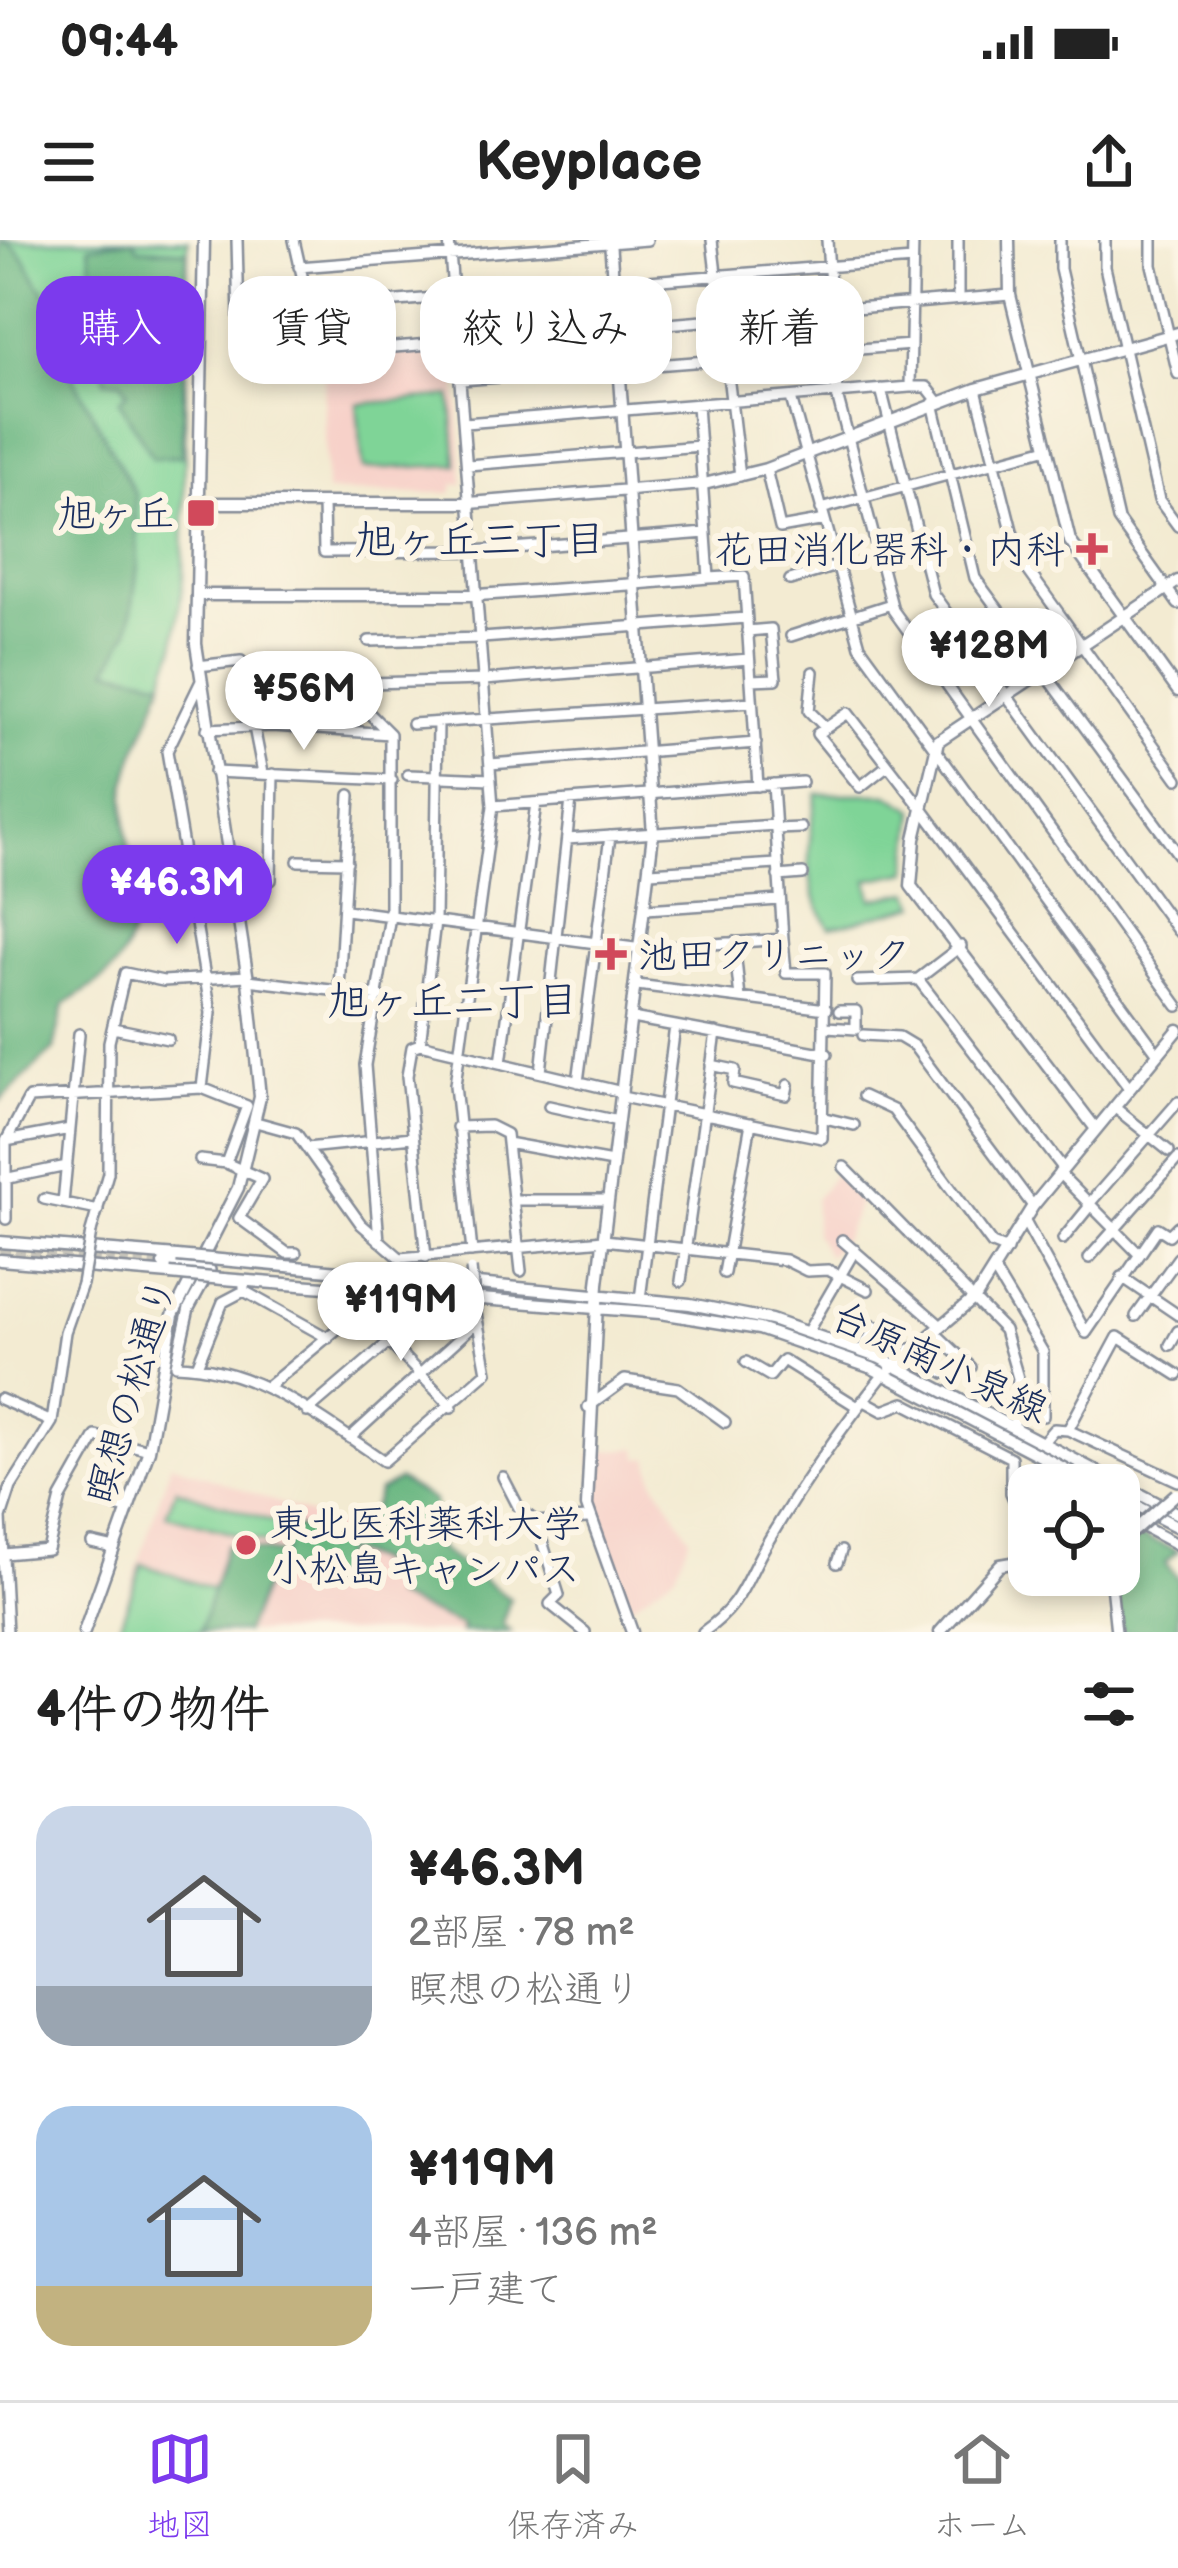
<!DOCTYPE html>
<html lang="ja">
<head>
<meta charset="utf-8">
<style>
  :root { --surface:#fff; --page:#f6f6f6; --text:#222; --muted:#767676; --line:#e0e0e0; --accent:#7c3aed }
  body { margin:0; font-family:"Balsamiq Sans","Klee One",sans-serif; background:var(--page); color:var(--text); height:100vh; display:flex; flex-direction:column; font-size:45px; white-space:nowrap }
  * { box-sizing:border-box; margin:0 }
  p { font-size:39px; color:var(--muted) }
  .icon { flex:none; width:66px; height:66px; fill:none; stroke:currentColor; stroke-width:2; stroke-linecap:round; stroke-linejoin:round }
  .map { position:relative; height:1392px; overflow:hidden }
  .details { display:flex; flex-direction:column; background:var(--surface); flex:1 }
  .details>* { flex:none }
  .hud { position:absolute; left:36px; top:36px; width:1107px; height:108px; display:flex; gap:24px }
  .buttons { position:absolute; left:1008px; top:1224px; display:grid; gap:24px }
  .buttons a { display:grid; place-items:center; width:132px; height:132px; border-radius:24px; background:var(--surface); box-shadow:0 6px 18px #0003; font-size:60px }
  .price { position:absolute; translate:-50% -102px; padding:0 27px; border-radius:42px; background:#fff; color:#222; font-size:39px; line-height:78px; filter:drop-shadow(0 3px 6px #0008) }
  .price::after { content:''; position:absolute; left:50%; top:72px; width:36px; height:27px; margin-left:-18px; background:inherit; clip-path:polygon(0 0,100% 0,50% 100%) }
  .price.active { background:var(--accent); color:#fff }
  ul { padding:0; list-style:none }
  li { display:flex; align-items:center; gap:36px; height:300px; padding:0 36px }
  li span { display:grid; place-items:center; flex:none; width:336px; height:240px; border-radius:36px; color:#555 }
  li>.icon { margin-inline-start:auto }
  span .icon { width:144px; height:144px; fill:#fffc; stroke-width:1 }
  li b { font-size:51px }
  h2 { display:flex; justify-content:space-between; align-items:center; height:144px; padding:0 36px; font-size:51px }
  .pill { padding:0 42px; border-radius:36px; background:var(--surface); box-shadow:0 6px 18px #0003; font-size:42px; line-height:108px }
  .pill.active { background:var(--accent); color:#fff }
  .status { display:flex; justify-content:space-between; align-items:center; height:84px; padding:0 60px; background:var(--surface); direction:ltr }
  .status svg { height:33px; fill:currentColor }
  header { display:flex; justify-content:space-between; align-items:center; height:156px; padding:0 36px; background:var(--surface); font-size:54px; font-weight:600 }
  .tabs { display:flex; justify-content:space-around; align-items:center; height:168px; border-top:3px solid var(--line); background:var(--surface); font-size:33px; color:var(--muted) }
  .tabs a { display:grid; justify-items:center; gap:6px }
  .tabs .active { color:var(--accent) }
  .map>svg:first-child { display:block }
  .built { fill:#f7d1c9 }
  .green { fill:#7fd497; stroke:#4d827a; stroke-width:3 }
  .forest { fill:#67b680; stroke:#41726f; stroke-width:3 }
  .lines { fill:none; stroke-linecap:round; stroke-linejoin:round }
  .tertiary-tunnel { stroke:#c8c5bb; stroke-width:10; stroke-dasharray:10 5; stroke-linecap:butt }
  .minor-casing { stroke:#878d98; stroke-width:14 }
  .tertiary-casing { stroke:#878d98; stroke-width:15 }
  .minor { stroke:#fff; stroke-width:9 }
  .tertiary { stroke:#fff; stroke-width:10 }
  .minor-bridge-casing { stroke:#878d98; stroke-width:14; stroke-linecap:butt }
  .tertiary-bridge-casing { stroke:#878d98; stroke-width:15; stroke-linecap:butt }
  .minor-bridge { stroke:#fff; stroke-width:9 }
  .tertiary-bridge { stroke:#fff; stroke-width:10 }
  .poi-dot { fill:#d1495b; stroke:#fcf5e5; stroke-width:4.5 }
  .labels { text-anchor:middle; stroke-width:12; stroke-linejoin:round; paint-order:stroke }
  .poi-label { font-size:39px; fill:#1b2f5e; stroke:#fcf5e5; text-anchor:end }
  .street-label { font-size:39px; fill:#1b2f5e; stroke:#fcf5e5 }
  .neighbourhood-label { font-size:42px; fill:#1b2f5e; stroke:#fcf5e5 }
</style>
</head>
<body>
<div class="status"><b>09:44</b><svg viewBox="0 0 49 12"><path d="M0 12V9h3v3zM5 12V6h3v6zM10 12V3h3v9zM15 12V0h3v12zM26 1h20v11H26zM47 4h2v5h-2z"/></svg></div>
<header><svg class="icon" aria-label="menu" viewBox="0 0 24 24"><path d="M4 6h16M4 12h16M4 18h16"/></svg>Keyplace<svg class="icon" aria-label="share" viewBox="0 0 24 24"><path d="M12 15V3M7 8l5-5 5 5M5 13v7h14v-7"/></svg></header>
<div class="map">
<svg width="1178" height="1392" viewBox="0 0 1178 1392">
  <rect width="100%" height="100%" fill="#fcf5e5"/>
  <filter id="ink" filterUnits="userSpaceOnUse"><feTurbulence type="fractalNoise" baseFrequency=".00833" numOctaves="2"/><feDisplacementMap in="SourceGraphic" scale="24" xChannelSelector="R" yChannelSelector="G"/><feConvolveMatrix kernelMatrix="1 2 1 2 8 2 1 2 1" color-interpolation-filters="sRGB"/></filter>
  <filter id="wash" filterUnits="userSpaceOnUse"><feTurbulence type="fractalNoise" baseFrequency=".004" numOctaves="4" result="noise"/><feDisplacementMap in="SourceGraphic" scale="48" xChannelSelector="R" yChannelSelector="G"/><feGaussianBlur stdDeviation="2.7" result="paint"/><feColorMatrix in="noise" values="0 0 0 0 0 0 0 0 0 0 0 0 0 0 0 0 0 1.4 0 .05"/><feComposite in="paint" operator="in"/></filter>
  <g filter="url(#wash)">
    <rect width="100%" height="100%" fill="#f3ebd2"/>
    <path class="built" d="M454,105l9,139h-9l-2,9 -126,-1 -2,-138z
      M834,934l29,20 -19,44 -16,18 -13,-22v-34z
      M638,1208l1,10 10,-1 5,23 36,57 -14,36 -46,33 -33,-88 -6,-66z
      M171,1223l186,69 -10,9 54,30 -8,27 70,28 -2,6h-345z"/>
    <path class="green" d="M0,0h188l-5,340 -9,69 -46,122 -6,60 12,91z
      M451,156l6,69 -94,4 -6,-65z
      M817,554h71l27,16 -7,62 -40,8 4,19 38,-7 7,13 -87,23c-29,-44 -22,-85 -13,-134z
      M176,1249l101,34 -4,22 -107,-30z
      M142,1324l75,27 -17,41h-83z"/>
    <path class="forest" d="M0,0c33,8 29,52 64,68v52l71,134 3,71 -9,66 -21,38 55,12c-8,32 -28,63 -35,95 -14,68 30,132 -12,190 -12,15 -36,28 -52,39l-10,44 -54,52z
      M133,0l5,8 49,3 -5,205 -29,2 -34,-57 8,-9 -6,-11h-16l-16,-135z
      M399,1240l35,21 5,48 71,50 -8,25 9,8h-50l1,-6 -70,-29 8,-26 -55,-21 -14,36 -58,-21 -28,67h-45l26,-87 58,9 6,-29 57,16 10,-9 7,2 15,-43z
      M1141,1296l37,15 -13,12 13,16v53h-57l-7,-57h5v-29z"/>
  </g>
  <g filter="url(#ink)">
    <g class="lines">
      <path class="tertiary-tunnel" d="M0,1013l163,11"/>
      <defs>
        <path id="minor" d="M237,0l3,120 770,-65
          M294,0l25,111
          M449,0l44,566 -38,279 17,167
          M712,0l28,236
          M827,0l10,155 56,215 285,396
          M958,0v59
          M1060,0v29l58,251 60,84
          M1105,0v27l54,233 19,26
          M1152,0v25l26,109
          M299,27l348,-27
          M310,68l602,-48
          M462,140l449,-35
          M910,147l3,-147
          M881,149l52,205 245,337
          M976,149l43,169 159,221
          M791,158l69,248 298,408
          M933,163l42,175 203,276
          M697,165l12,173 35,-2 14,210
          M465,183l445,-36h17l11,14
          M468,225l232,-19
          M766,229l14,59 45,-8
          M323,264l1,48 150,-1 232,-18
          M821,269l227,-61
          M790,340l46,-14
          M636,344l73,-6
          M747,391l24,-2 5,50 -25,1
          M791,396l100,-32
          M369,401l113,-3 264,-20
          M198,426l43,-5 22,112
          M813,432l-4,39 17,17
          M354,437l15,6 115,-3 265,-21
          M200,443l-33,68 44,262 -9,75 45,18 -21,57 36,16 -23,39 48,35h9
          M250,445l95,4 45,45v182l-25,149 14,176
          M412,484l340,-22
          M438,484l-3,198 -15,122 202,48
          M207,489l66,-3 117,8
          M490,524l266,-21
          M888,525l-28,22 -43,-53 31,-21 75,97 206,278
          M214,532l178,8
          M408,535l29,1
          M442,537l49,2
          M493,566l309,-24
          M776,589l25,-1
          M567,599l209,-14
          M298,621l49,1
          M650,632l127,-8
          M778,636l25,-2
          M271,640l2,-106
          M646,669l134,-9
          M346,670l296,39 141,-10 -10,-155
          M734,702l6,56
          M918,739l43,-33
          M248,740l132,16
          M857,741l61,-2 145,189
          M637,745l189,24
          M339,749l11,-194
          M632,778l195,36
          M827,787l29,2v-18h-17
          M113,788l55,11
          M863,795l36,2 15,9 119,160
          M420,804l-8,3 -5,29 19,181
          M501,823l35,-260
          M711,825l24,5 -2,13 53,12 2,-10
          M541,832l30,-272
          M578,842l32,-246
          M863,856l30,14 99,134 15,6
          M622,857l200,41 3,-165h-39l-3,-34
          M549,866l69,15
          M1114,867l55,44
          M825,878l29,7
          M256,882l40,11 65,91 39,34 204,-18 181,20 22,11 21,-1 40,20
          M457,887l33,-1 16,8 15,137
          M6,901l64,-12
          M507,903l105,19
          M307,908l105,-11
          M200,920l26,3
          M844,927l160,163 14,48 -4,50
          M1059,933l80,81
          M4,939l63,-13
          M44,959l54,11
          M514,960h94
          M63,963l16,-169
          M1088,965l90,-103
          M6,979v-78l23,-43 173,-10
          M1024,980l62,113 72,-105 11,7 9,-9
          M91,992l17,-59 1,-131 16,-69 38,8 84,-5
          M1063,999l26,-32
          M842,1000l99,86
          M1089,1018l89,-100
          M195,1028l15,2 -21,38 -13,57c80,2 144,53 208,96l103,-89 -11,-59
          M995,1032l48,80v64
          M724,1033l27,-150
          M1122,1037l56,38
          M681,1041l35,-248
          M349,1047l2,16 101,104
          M244,1051l84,47
          M640,1059l35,-273
          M1136,1076l42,-58
          M808,1091l47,-81
          M934,1092l37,35
          M1170,1105l8,-14
          M910,1109l35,24
          M861,1111l15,-24 -10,-4
          M746,1122l24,14 13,-16 75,47
          M197,1126l26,-64 21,-11v-10
          M267,1147l92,-76
          M0,1159l52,23 13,-90 17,-48
          M863,1160l20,11 21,-8 107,55v35l18,40
          M588,1167l37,-27 53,8 47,34
          M307,1172l125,-107 7,-23
          M1068,1190l50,-93 60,38
          M350,1198l127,-116
          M1043,1202l11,-13 14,1 110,51
          M503,1237l16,31 17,14 51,-4
          M103,1263l25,6
          M1119,1274l59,31
          M536,1282l23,73 -9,9 35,28
          M92,1303l22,5
          M4,1314l44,-4 13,-52 35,-62 53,14
          M837,1323l4,-12
          M1110,1335l6,57
          M7,1392l-6,-114 10,-31 41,-65
          M703,1392c40,-28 41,-50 64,-89 34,-58 75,-116 117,-169"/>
        <path id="tertiary" d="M610,0l43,594 -55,450 -11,222 45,126
          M1009,0l1,55 60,246 108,150
          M199,263h271l234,-19 62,-15 210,-80 202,-56
          M197,355h281l158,-11
          M1096,889l-185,-243 4,-47 23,-98 240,-160
          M0,1002l177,14
          M0,1020l170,14
          M232,1021l458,43 81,16 109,38 298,156
          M163,1024l32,4
          M223,1039l437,34 99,16 113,39 224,117
          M891,1128l85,-71 57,-91 145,-176
          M1119,1257l59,30
          M1119,1301l16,-11
          M84,1392l65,-182 24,-135 65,-127 22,-91 -12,-117 -52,-336 8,-404
          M940,1392l60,-67 29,-5"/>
      </defs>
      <use href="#minor" class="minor-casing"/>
      <use href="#tertiary" class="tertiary-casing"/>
      <use href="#minor" class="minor"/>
      <use href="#tertiary" class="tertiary"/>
      <defs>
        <path id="minor-bridge" d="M471,1029l5,44
          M82,1044l9,-52"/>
        <path id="tertiary-bridge" d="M177,1016l55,5
          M170,1034l53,5
          M1135,1290l41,-36"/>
      </defs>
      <use href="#minor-bridge" class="minor-bridge-casing"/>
      <use href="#tertiary-bridge" class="tertiary-bridge-casing"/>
      <use href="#minor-bridge" class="minor-bridge"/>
      <use href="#tertiary-bridge" class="tertiary-bridge"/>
    </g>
  </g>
  <g class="poi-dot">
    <rect x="186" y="258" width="30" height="30" rx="6"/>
    <path d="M1086 291h12v12h12v12h-12v12h-12v-12h-12v-12h12z"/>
    <path d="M605 696h12v12h12v12h-12v12h-12v-12h-12v-12h12z"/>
    <circle cx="246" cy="1305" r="12"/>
  </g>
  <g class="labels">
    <g class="poi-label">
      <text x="174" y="287">旭ヶ丘</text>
      <text x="1065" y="323">花田消化器科・内科</text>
      <text x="638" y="728" text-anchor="start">池田クリニック</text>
      <text x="270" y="1297" text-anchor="start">東北医科薬科大学<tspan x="270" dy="45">小松島キャンパス</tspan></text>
    </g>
    <g class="street-label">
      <text transform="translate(940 1121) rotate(25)" y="14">台原南小泉線</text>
      <text transform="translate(130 1150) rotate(-74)" y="14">瞑想の松通り</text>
    </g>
    <g class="neighbourhood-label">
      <text x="480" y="314">旭ヶ丘三丁目</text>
      <text x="453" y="775">旭ヶ丘二丁目</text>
    </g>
  </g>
</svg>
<div class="buttons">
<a><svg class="icon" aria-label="locate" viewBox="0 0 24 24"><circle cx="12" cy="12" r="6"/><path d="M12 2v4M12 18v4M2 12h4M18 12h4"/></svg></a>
</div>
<b class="price" style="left:989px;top:470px">¥128M</b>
<b class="price" style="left:304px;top:513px">¥56M</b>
<b class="price active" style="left:177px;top:707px">¥46.3M</b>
<b class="price" style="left:401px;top:1124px">¥119M</b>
<div class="hud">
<a class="pill active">購入</a>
<a class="pill">賃貸</a>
<a class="pill">絞り込み</a>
<a class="pill">新着</a>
</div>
</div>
<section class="details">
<h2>4件の物件<svg class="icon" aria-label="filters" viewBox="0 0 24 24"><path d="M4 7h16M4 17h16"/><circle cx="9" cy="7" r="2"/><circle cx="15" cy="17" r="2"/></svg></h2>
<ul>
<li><span style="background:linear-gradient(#c9d6e8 75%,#9aa5b1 0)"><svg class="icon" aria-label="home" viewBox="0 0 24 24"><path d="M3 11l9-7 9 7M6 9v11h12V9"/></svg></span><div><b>¥46.3M</b><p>2部屋 · 78 m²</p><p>瞑想の松通り</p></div></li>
<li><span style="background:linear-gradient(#a9c7e8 75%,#c2b280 0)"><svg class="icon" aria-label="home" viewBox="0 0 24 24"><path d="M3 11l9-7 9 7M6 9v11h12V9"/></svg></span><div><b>¥119M</b><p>4部屋 · 136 m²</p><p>一戸建て</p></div></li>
</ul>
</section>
<nav class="tabs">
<a class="active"><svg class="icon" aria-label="map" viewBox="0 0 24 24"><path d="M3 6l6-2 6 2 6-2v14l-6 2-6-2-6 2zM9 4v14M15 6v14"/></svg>地図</a>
<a><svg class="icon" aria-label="saved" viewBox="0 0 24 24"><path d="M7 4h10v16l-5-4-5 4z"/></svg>保存済み</a>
<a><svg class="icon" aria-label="home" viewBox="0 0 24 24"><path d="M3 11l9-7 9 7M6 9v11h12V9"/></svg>ホーム</a>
</nav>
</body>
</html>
